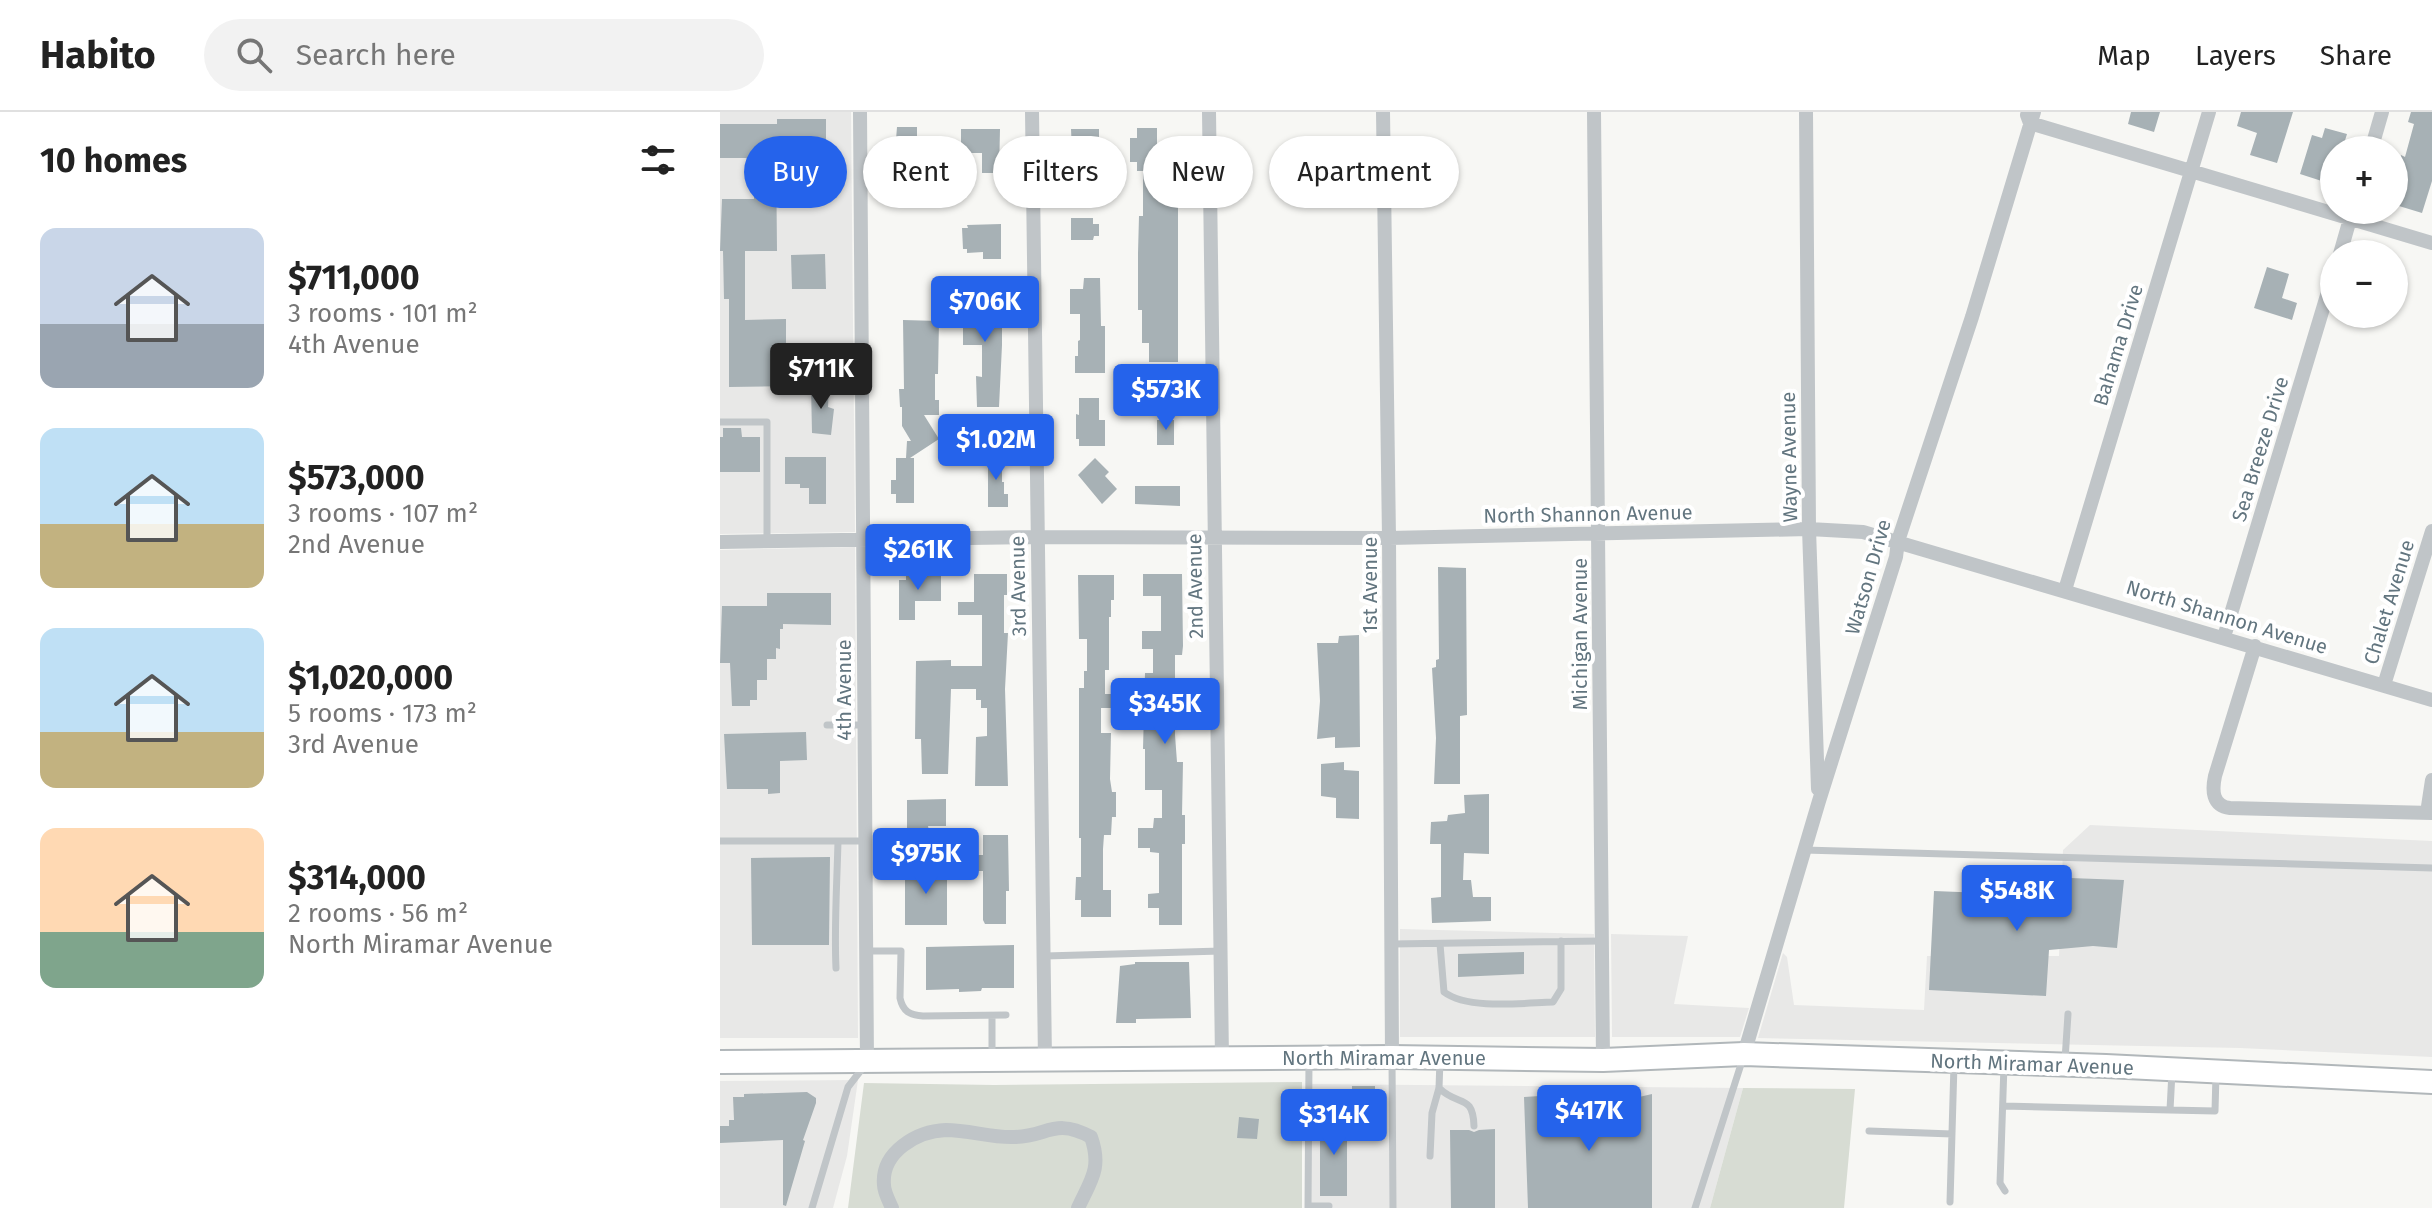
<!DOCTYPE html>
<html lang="en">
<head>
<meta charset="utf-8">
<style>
  :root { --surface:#fff; --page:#f2f2f2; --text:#222; --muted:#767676; --line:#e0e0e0; --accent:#2563eb }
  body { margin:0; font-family:"Fira Sans",sans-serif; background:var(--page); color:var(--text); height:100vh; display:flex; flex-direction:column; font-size:30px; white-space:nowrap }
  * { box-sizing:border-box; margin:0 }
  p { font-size:26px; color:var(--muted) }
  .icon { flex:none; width:44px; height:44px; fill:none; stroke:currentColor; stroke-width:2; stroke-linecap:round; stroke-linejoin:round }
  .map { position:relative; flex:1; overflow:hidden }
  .sheet { display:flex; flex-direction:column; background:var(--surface); width:720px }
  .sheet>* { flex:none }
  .guide { position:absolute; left:24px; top:24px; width:760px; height:72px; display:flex; gap:16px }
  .buttons { position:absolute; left:1600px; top:24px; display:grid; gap:16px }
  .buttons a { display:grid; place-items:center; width:88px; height:88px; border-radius:50%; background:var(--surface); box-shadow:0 2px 6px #0004; font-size:40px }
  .price { position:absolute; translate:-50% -68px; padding:0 18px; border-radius:8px; background:var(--accent); color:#fff; font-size:26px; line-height:52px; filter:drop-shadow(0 2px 4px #0008) }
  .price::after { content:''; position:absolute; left:50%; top:48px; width:24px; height:18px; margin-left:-12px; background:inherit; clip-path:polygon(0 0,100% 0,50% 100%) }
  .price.current { background:#222; color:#fff }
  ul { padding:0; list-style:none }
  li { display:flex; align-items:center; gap:24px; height:200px; padding:0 40px }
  li span { display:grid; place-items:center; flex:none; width:224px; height:160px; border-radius:16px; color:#555 }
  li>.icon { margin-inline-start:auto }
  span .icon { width:96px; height:96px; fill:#fffc; stroke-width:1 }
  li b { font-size:34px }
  h2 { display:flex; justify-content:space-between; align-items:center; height:96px; padding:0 40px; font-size:34px }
  .pill { padding:0 28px; border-radius:36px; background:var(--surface); box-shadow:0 2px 6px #0004; font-size:28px; line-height:72px }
  .pill.current { background:var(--accent); color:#fff }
  header { display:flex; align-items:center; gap:48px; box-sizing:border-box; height:112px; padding:0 40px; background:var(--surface); border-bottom:2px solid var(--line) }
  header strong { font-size:38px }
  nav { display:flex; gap:44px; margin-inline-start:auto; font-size:28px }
  .search { width:560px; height:72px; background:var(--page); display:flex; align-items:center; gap:20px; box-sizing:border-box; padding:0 28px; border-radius:44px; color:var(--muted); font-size:30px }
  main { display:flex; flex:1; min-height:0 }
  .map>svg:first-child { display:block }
  .built { fill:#e8e8e7 }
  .green { fill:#d7dcd3 }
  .building { fill:#a7b1b5 }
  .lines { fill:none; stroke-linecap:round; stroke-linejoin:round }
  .primary-casing { stroke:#b1b7ba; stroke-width:26 }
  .service { stroke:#c0c5c8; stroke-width:7 }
  .minor { stroke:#c0c5c8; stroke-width:14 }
  .primary { stroke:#fff; stroke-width:22 }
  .labels { text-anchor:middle; stroke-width:8; stroke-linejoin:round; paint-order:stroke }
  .street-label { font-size:20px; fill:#62757f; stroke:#fff }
</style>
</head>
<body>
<header>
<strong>Habito</strong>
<div class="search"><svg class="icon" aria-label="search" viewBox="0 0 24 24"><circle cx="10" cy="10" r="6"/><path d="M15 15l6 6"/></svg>Search here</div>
<nav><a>Map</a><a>Layers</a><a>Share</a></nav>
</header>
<main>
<section class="sheet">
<h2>10 homes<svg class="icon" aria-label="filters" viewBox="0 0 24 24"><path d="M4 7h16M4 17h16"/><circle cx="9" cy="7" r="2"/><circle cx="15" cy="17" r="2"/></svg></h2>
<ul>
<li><span style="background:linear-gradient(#c9d6e8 60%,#9aa5b1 0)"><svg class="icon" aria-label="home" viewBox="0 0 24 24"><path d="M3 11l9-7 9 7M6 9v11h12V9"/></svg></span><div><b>$711,000</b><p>3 rooms · 101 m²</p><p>4th Avenue</p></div></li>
<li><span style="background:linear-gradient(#bfe0f5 60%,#c2b280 0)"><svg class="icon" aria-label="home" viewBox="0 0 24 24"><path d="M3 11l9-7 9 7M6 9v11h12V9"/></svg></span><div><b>$573,000</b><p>3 rooms · 107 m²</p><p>2nd Avenue</p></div></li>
<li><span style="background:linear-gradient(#bfe0f5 65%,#c2b280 0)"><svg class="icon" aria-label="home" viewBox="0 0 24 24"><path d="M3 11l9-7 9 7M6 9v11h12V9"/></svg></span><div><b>$1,020,000</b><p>5 rooms · 173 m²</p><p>3rd Avenue</p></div></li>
<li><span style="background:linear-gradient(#ffd9b3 65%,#7fa58c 0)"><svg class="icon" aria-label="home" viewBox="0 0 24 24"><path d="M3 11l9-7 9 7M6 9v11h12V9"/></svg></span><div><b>$314,000</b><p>2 rooms · 56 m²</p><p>North Miramar Avenue</p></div></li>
</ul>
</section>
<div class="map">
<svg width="1712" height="1096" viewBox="0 0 1712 1096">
  <rect width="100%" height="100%" fill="#f7f7f4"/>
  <path class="built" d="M0,0h131l4,420 -135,2z
    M135,435l3,491h-138v-488z
    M1370,713l342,16v216l-192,-9 -482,-10 25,-85 4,4 7,48 130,5 3,-54h132l4,-106z
    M680,817l194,5 1,103h-195z
    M891,822l77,2 -14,68 75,4 -9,29h-128z
    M138,968l-11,76 -14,52h-113v-127z
    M589,972l434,4 -33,120h-401z"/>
  <path class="green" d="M582,970v126h-454l16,-125 130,2z
    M1023,976l112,1 -11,119h-134z"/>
  <path class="building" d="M1411,0h29l-6,20 -26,-8z
    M1521,0h52l-16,51 -27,-8 7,-22 -20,-7z
    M1691,0h21v69l-10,32 -23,-7 7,-23 -12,-3 7,-25 4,2 9,-33 -6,-2z
    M57,7h49v29h-50l1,103h-32v69l41,-1v67l-57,1v-88h-5l-1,-48h-3l2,-52h32v-10l10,-2v-29h-44v-34h57z
    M177,15h20v41l-20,1v-17h-2z
    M417,16h20v24h20l-1,19h-10v23h12v168h-29v-19h-7v-33h-4v-57l1,-37h4v-45h-6v-9h-7v-24h7z
    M1605,16l22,6 -5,16h-8v25l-3,9 -31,-10 12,-39 10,3z
    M241,17h39l-1,44h-17v-20h-21z
    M351,17h28v46h-26z
    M351,106h22v6h6v12h-5l-1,4h-22z
    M281,112v35h-18v-7l-16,1v-4h-4l-1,-21h6l-1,-3z
    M105,142l1,35h-34l-1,-34z
    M1547,155l22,7 -7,24 15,5 -5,17 -38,-12z
    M364,166h16l1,48h4v47h-30v-17h3v-15l2,-1v-26h-10v-25h13z
    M243,185h39v48l-3,62h-22l-1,-31 6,1v-32h-19z
    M183,208l36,1 -1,53h-3v26h4v15h-15l15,24 -29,19h4v45h-18v-9h-5v-14h5v-22h10l1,-17h4l-9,-15v-19h-2l-1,-18h5z
    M91,274l18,1 -1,20 6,2 -3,26 -19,-2z
    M359,286h20v22h6v26h-26v-7h-3v-25l3,1z
    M437,308h17v25h-17z
    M3,316h18l1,9h18v35h-40v-35h3z
    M268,340h14v30h2v12h4v13h-20z
    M65,345h41v47h-17v-16h-9v-4h-15z
    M375,346l14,14 -4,4 12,13 -15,15 -24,-29z
    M415,374h45v20l-45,-2z
    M718,455l28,1 1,147 -7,1v68h-26l2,-46 -4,-70 4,-1v-7l3,-1z
    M198,458l23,2v29h-26v19h-16v-40h7v-8h12z
    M254,462h33v21h-3v38h4l-3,56 3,97h-33l1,-49 11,-1v-28h-6v-8h-5v-11h-25l-3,85h-26l-1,-35h-6l1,-78 35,-1v6h31v-51h-24v-13h16z
    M423,462h39l1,72 -1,9h-7v30h6v19h-6v31l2,27h6l-1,53h3v29h-3v81h-23v-17h-11v-14l11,-1v-40l-9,-1v-4h-12v-20h15l1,-10h8v-28h-17v-41h-2l2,-76h8v-24h-11v-18h19v-35h-18z
    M358,463h36v25h-3v17h-2v53h-4v24h10v14h-14v25h10l-1,46 2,13h4v25h-4l-1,18h-7l-1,14v41h8v27h-30v-17h-6l1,-23h5v-39h-2v-150h5v-17h3v-32h-8z
    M47,481h64v32l-48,-1v5h-3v20l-4,-1v11h-9v21h-10v20h-7v6h-18l-2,-43h-10l2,-57h45z
    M639,523l1,112 -25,1v-11l-18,2 3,-38 -3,-58h21l1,-7z
    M86,620l1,28 -27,1v32l-12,1v-5h-41l-3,-55z
    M624,650v8l15,1v48l-23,-1v-20l-15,-2v-32z
    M769,682v60l-25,-1 -1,27h8l2,17h18v24l-59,2 -1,-25 10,-1v-53h-11l1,-22 16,-1 1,-6 17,-2 -1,-18z
    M226,687v27h-18l1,5 -22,1v-32z
    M263,723h25l1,56h-3v33h-21l-2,-4v-49h-8v-16h8z
    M110,745l-1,88h-77l-1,-87z
    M185,755h42v58h-42z
    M1350,766l54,2 -7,68 -24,-2 -44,4 -3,46 -117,-6 5,-99 50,2 1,-14 43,2 -1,13 41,2z
    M294,833v43h-32l-1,3 -22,1v-3l-33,1v-43z
    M804,840v22l-66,3v-23z
    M415,850h54l2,56 -55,1v4h-20l4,-57 15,-2z
    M632,974h23v7h4v32h-27z
    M87,980l9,6v5l-13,37 2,1 -19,65 -3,-1v-65l-63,3v-17h9v-6h5l-1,-23h11v-3z
    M852,982l11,13 9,1 60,-14v114h-124l-4,-111z
    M519,1005l20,2 -2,20 -20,-1z
    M627,1005v79h-27v-78z
    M775,1017v79h-44l-1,-78h19l5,2 5,-2z"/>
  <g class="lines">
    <defs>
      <path id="primary" d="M0,950l672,-5 211,3 141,-6 362,12 326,16"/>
    </defs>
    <use href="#primary" class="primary-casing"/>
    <path class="service" d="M0,310h47v119
      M107,613h37
      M0,729h144
      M1084,738l628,18
      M672,832l209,-3
      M720,832l4,48c24,18 79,11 109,10l8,-13v-48
      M147,839h34l-1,47c3,14 10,17 23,18l83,-1
      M325,844l176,-5
      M116,856c-2,-43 1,-84 2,-127
      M272,945v-41
      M672,947l1,149
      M1345,948l3,-46
      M1284,953l-4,118 5,8
      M719,976c19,19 34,5 35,38
      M1283,994l167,4 2,-38
      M589,996l31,2
      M1450,998l45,1 1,-37
      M1149,1019l83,3
      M710,1044l2,-43 7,-25 1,-28
      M1230,1090l4,-138
      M588,1094h21
      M92,1096l36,-121 17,-22
      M588,1096l1,-148
      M975,1096l48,-150"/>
    <path class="minor" d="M140,0l7,950
      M312,0l13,948
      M489,0l13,947
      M663,0l6,426 3,519
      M874,0l9,948
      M1086,0l3,417 9,260
      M1307,3l3,8 402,120
      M1651,38l11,-38
      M1620,142l12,-42
      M0,430l317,-5 352,1 420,-9 54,3 569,168
      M1345,478l144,-478
      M1504,525l110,-365
      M1535,534l-40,130c-3,14 -3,30 15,32l202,5
      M1664,573l48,-154
      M1707,701l5,-33
      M1024,942l75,-253 77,-244 2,-16 74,-224 62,-205
      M172,1096c-3,-7 -8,-16 -8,-23 -3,-33 33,-54 62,-55 23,0 46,8 68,7 33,0 40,-20 77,0 11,31 0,43 -13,71"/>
    <use href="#primary" class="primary"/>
  </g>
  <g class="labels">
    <g class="street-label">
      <text transform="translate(1398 233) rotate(-73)" y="7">Bahama Drive</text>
      <text transform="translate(1540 337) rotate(-73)" y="7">Sea Breeze Drive</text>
      <text transform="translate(1069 345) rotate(-91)" y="7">Wayne Avenue</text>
      <text transform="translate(868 402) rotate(-1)" y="7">North Shannon Avenue</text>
      <text transform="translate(1148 465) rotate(-74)" y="7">Watson Drive</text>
      <text transform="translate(650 473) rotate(-90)" y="7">1st Avenue</text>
      <text transform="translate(298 474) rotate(-91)" y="7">3rd Avenue</text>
      <text transform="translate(475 474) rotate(-91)" y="7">2nd Avenue</text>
      <text transform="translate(1669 490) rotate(-73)" y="7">Chalet Avenue</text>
      <text transform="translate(1507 505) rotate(17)" y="7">North Shannon Avenue</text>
      <text transform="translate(860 522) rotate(-90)" y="7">Michigan Avenue</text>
      <text transform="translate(124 578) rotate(-90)" y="7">4th Avenue</text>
      <text x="664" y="953">North Miramar Avenue</text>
      <text transform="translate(1312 952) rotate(2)" y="7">North Miramar Avenue</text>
    </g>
  </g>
</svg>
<div class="buttons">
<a>+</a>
<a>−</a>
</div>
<b class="price" style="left:265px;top:232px">$706K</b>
<b class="price current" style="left:101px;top:299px">$711K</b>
<b class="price" style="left:446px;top:320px">$573K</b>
<b class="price" style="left:276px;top:370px">$1.02M</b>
<b class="price" style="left:198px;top:480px">$261K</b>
<b class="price" style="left:445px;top:634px">$345K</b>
<b class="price" style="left:206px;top:784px">$975K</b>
<b class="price" style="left:1297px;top:821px">$548K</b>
<b class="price" style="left:869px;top:1041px">$417K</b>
<b class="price" style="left:614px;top:1045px">$314K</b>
<div class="guide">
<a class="pill current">Buy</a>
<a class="pill">Rent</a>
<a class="pill">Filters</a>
<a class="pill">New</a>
<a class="pill">Apartment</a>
</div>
</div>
</main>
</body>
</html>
